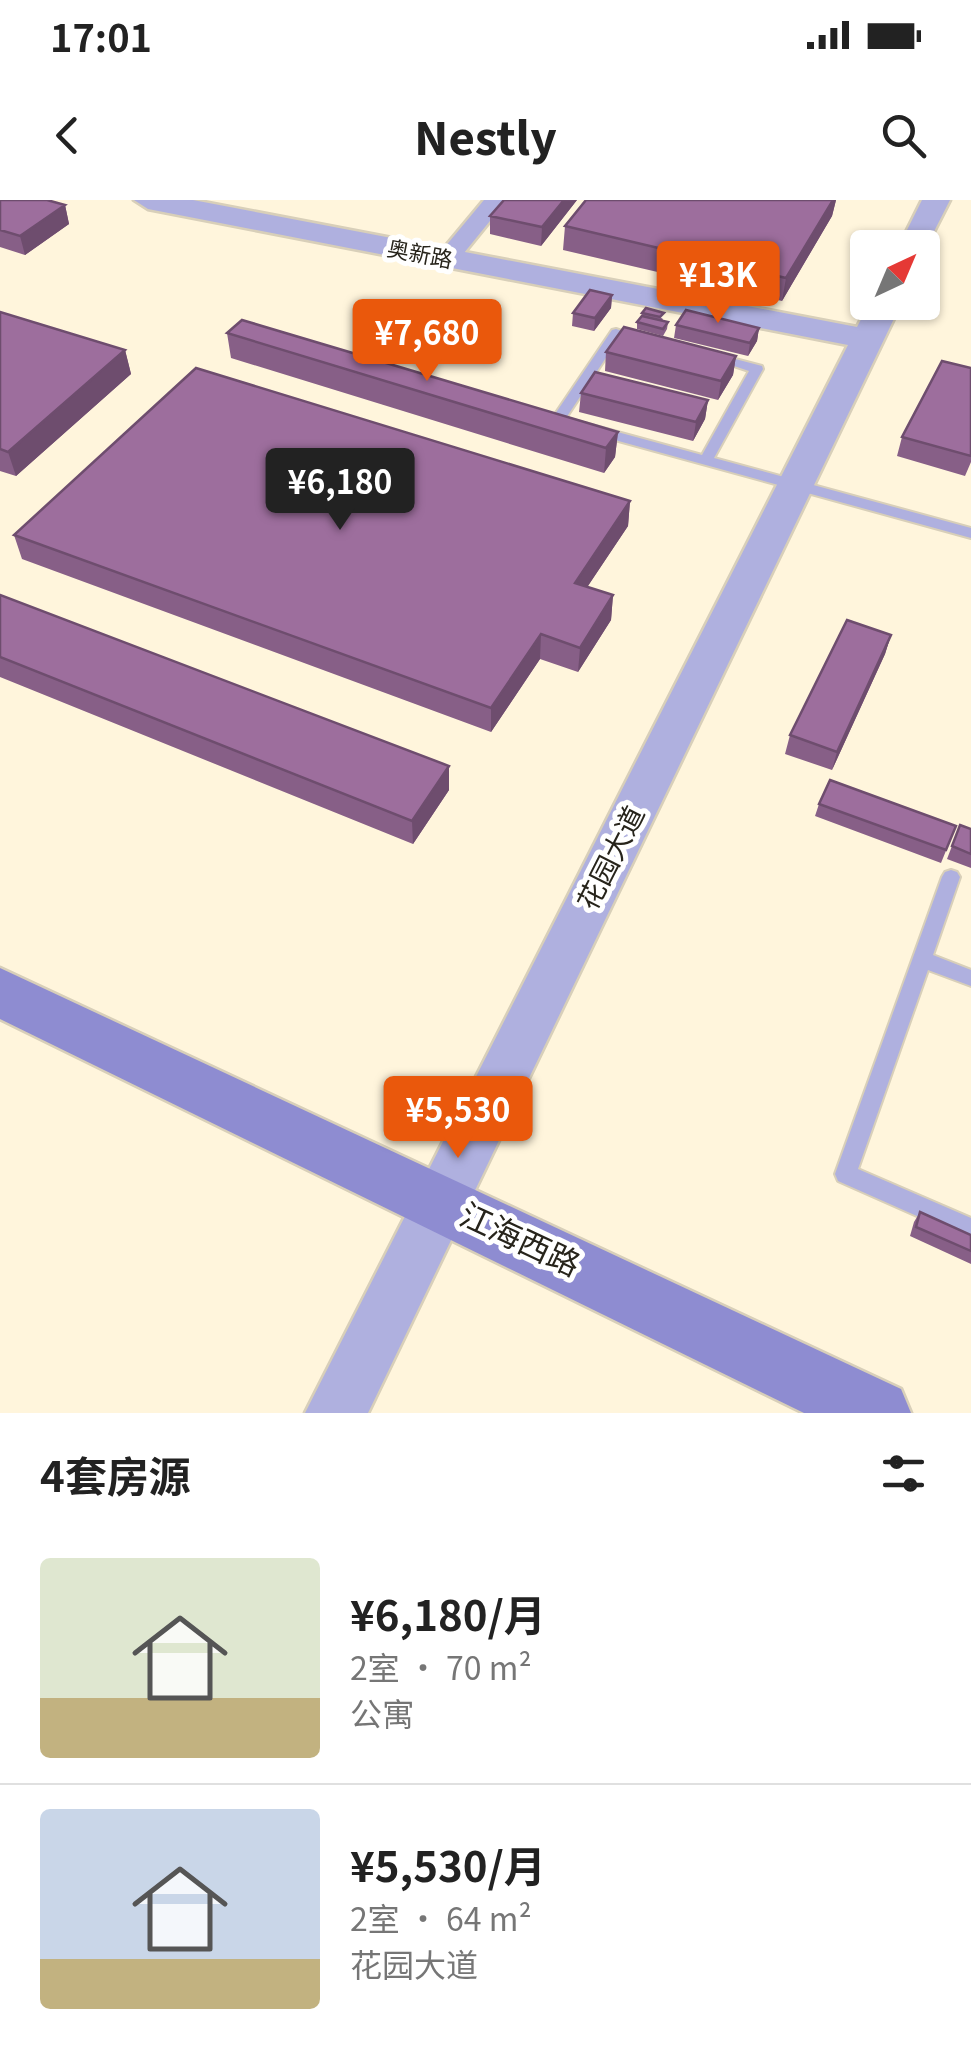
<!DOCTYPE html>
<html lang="zh">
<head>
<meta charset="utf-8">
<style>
  :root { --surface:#fff; --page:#f6f6f6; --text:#222; --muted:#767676; --line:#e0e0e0; --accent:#ea580c }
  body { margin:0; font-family:Georgia,"Noto Sans SC",serif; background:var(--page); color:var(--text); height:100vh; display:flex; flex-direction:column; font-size:38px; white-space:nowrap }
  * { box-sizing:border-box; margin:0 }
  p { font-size:32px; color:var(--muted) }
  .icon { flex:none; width:55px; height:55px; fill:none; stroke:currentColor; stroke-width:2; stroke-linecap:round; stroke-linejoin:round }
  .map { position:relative; height:1213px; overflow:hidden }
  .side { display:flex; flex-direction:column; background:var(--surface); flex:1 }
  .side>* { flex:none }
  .needle { width:65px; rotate:44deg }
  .fabs { position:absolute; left:850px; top:30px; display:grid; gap:20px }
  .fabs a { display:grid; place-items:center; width:90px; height:90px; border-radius:10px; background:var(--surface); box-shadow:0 2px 8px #0004; font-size:50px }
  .price { position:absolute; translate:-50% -85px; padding:0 22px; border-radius:10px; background:var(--accent); color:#fff; font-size:32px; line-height:65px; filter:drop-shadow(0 2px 5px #0008) }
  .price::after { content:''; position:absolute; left:50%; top:60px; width:30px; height:22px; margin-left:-15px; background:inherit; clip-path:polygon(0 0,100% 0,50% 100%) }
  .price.on { background:#222; color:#fff }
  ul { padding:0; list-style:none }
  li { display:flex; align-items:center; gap:30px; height:250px; padding:0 40px }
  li+li { border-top:2px solid var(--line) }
  li span { display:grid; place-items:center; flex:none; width:280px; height:200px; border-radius:10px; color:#555 }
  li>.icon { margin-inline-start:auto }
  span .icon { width:120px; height:120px; fill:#fffc; stroke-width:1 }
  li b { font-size:42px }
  h2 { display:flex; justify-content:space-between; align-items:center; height:120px; padding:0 40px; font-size:42px }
  .status { display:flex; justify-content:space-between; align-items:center; height:70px; padding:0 50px; background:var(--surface); direction:ltr }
  .status svg { height:28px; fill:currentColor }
  header { display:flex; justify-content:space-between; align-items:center; height:130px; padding:0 40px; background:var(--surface); font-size:45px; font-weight:800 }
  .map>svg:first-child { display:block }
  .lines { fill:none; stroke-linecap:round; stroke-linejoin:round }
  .service-casing { stroke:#d8cfb9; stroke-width:4 }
  .minor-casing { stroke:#d8cfb9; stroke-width:5 }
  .tertiary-casing { stroke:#d8cfb9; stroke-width:5 }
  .secondary-casing { stroke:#d8cfb9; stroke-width:5 }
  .service { fill:#afb0df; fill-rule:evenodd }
  .minor { fill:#afb0df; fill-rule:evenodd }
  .tertiary { fill:#afb0df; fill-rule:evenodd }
  .secondary { fill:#8e8cd1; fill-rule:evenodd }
  .wall { fill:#875f87 }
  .shaded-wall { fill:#6e4d6e }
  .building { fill:#9d6e9d; stroke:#6e4d6e; stroke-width:2.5 }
  .labels { text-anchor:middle; stroke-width:10; stroke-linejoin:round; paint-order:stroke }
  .far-street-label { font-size:22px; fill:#27241b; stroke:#fff }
  .street-label { font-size:28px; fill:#27241b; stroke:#fff }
  .near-street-label { font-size:32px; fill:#27241b; stroke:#fff }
</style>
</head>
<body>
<div class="status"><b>17:01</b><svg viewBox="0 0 49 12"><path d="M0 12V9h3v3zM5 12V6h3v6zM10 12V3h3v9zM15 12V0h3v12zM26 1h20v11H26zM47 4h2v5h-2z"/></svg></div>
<header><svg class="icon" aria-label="back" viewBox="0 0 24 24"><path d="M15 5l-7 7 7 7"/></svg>Nestly<svg class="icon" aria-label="search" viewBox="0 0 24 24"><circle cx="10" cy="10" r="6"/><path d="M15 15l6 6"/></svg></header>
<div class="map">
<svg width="971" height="1213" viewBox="0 0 971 1213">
  <rect width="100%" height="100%" fill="#fff5dc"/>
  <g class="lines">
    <defs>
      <path id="service" d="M616,129l32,11 -6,4 -23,-6 -53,80 136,37 47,-84 -39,-13 6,-4 46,12 1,3 -49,89 257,70v10l-418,-115 -2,-3 61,-90z
        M951,670l6,2 3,5 -27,78 38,15v16l-43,-16 -70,199 113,49v22l-133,-59 -3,-7 107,-297 3,-5z"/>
      <path id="minor" d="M484,0h23l-52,64h-16v-10z"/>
      <path id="tertiary" d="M134,0h59l664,127 13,-25h32l-534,1111h-63l543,-1068 -700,-136z
        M922,0h28l-28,55v-7h-24z"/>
      <path id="secondary" d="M0,768l901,421 10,24h-107l-804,-394z"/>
    </defs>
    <use href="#service" class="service-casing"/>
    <use href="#minor" class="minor-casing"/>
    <use href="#tertiary" class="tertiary-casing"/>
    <use href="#secondary" class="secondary-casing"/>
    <use href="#service" class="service"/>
    <use href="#minor" class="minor"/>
    <use href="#tertiary" class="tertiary"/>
    <use href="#secondary" class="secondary"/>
  </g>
  <path class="wall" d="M0,0l65,5 4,19 -44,31 -25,-8z
    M577,0l-36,46 -51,-12v-18z
    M586,0h250l-4,16 -50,85 -219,-51 2,-24z
    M612,95l-1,13 -17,23 -22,-5 1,-13z
    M646,108l17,11 -1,2 6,1 -1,7 -4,7 -26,-7v-7z
    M0,112l125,38 6,24 -115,102 -16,-5z
    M676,125l83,3 -2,13 -9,15 -74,-18z
    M227,133l391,99 -3,25 -11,16 -373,-115z
    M606,152l130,4 -3,19 -15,25 -113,-29z
    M971,168v94l-6,14 -68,-20 5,-19z
    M581,193l127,7 -3,19 -12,22 -114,-29z
    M630,301l-2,25 -41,61 26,8 -2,25 -33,52 -38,-13 -49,73 -469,-173 -8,-24z
    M0,395l449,171v24l-36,54 -413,-167z
    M891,435l-6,19 -53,116 -47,-16 5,-19z
    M819,604l137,22 -15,37 -126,-47z
    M960,625l11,4v39l-24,-9z
    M920,1012l51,23v29l-61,-28 4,-14z"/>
  <path class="shaded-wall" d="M564,0h13l-36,46 1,-19z
    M833,0h3l-4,16 -50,85 4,-23z
    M65,5l4,19 -44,31 -5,-19z
    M612,95l-1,13 -17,23 1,-13z
    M759,128l-2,13 -9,15 2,-13z
    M125,150l6,24 -115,102 -8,-24z
    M736,156l-3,19 -15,25 3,-19z
    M708,200l-3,19 -12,22 3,-19z
    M618,232l-3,25 -11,16 2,-25z
    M630,301l-2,25 -54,81 1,-24z
    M613,395l-2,25 -33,52 2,-24z
    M541,434l-1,25 -49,73v-24z
    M891,435l-6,19 -53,116 5,-18z
    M449,566v24l-36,54 -1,-23z"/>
  <path class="building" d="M0,0h47l18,5 -45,31 -20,-6z
    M504,0h60l-22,27 -52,-11z
    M586,0h247l-47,78 -221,-52z
    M590,90l22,5 -17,23 -22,-5z
    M646,108l18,5 -4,4 -18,-4z
    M686,110l73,18 -9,15 -74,-18z
    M0,112l125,38 -117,102 -8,-3z
    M642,116l26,6 -5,7 -26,-7z
    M242,120l376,112 -12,16 -379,-115z
    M624,127l112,29 -15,25 -115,-29z
    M942,161l29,7v88l-69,-19z
    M196,168l434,133 -55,82 38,12 -33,53 -39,-14 -50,74 -477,-173z
    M595,172l113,28 -12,22 -115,-29z
    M0,395l449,171 -37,55 -412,-164z
    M847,420l44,15 -54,117 -47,-17z
    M830,580l126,46 -10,24 -127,-46z
    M960,625l11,4v25l-19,-8z
    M920,1012l51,23v16l-55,-24z"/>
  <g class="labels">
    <g class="far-street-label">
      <text transform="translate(420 54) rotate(11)" y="8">奥新路</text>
    </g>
    <g class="street-label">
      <text transform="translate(611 658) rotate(-63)" y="10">花园大道</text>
    </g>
    <g class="near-street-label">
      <text transform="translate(520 1040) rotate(25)" y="11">江海西路</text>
    </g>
  </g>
</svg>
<div class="fabs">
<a><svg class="needle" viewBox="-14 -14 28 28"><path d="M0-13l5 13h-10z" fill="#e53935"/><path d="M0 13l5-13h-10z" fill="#767676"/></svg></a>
</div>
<b class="price" style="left:718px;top:126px">¥13K</b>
<b class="price" style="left:427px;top:184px">¥7,680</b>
<b class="price on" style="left:340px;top:333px">¥6,180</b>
<b class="price" style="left:458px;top:961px">¥5,530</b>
</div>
<section class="side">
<h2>4套房源<svg class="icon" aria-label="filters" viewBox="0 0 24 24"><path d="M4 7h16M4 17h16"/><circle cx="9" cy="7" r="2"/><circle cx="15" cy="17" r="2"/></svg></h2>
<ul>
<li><span style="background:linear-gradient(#dfe7d0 70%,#c2b280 0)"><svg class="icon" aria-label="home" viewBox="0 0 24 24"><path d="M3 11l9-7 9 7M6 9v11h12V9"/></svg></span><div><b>¥6,180/月</b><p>2室 · 70 m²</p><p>公寓</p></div></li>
<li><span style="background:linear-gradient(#c9d6e8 75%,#c2b280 0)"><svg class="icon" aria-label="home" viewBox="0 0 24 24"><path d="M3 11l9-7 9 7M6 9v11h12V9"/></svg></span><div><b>¥5,530/月</b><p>2室 · 64 m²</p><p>花园大道</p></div></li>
</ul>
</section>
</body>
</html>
